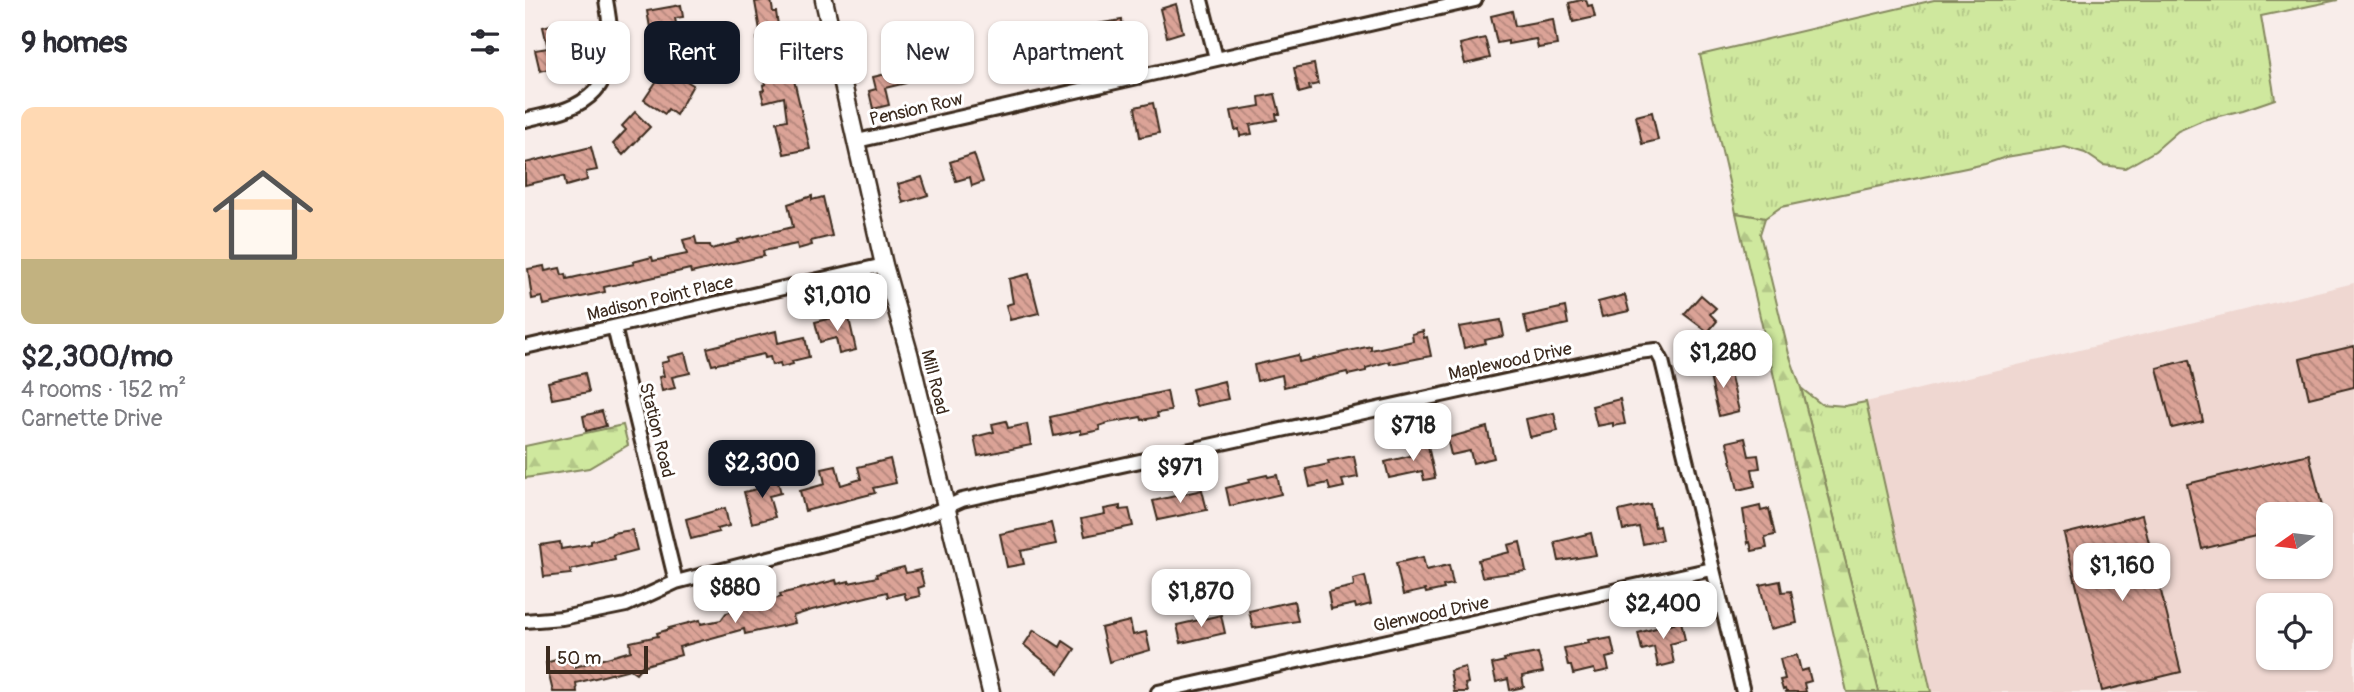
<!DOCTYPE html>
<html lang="en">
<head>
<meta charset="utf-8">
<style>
  :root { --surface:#fff; --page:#f2f2f3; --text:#2b2b33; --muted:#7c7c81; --line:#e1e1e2; --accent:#111827 }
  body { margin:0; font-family:Pangolin,sans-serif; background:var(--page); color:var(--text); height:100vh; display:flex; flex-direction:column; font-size:26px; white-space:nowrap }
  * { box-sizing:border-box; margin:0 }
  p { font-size:23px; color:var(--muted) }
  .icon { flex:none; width:38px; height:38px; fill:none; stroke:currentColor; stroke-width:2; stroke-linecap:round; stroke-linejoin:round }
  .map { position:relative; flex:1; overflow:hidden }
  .side { display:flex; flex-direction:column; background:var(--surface); width:525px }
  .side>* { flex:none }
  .top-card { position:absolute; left:21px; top:21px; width:665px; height:63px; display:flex; gap:14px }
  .needle { width:46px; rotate:256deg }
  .controls { position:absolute; left:1731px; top:502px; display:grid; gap:14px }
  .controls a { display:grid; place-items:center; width:77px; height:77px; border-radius:14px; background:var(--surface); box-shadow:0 2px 5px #0004; font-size:35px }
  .scale { position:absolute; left:21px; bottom:18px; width:102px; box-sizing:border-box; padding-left:7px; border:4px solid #3b2a1e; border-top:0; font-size:19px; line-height:24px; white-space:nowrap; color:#3b2a1e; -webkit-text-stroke:5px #fff; paint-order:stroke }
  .price { position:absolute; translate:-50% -60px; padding:0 16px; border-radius:14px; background:#fff; color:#222; font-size:23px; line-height:46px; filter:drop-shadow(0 2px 4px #0008) }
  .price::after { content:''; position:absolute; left:50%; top:42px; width:21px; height:16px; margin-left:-10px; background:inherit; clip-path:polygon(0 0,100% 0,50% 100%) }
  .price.active { background:var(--accent); color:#fff }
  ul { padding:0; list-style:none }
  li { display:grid; align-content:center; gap:14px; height:371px; padding:0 21px }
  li+li { border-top:2px solid var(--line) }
  li span { display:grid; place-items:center; height:217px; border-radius:14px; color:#555 }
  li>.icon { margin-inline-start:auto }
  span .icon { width:126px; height:126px; fill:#fffc; stroke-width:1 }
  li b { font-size:30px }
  h2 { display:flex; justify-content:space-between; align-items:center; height:84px; padding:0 21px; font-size:30px }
  .pill { padding:0 24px; border-radius:14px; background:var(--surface); box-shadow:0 2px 5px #0004; font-size:24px; line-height:63px }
  .pill.active { background:var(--accent); color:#fff }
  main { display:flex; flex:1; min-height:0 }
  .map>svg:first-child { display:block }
  .built { fill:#efd7d1; fill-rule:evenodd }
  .grass { fill:url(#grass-tufts); stroke:#85895e; stroke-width:2 }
  .forest { fill:url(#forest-firs); stroke:#85895e; stroke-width:2 }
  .building { fill:url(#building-back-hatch); stroke:#3b2a1e; stroke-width:2 }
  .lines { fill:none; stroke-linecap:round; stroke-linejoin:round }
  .minor-casing { stroke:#3b2a1e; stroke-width:18 }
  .tertiary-casing { stroke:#3b2a1e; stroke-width:21 }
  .minor { stroke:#fff; stroke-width:12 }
  .tertiary { stroke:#fff; stroke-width:16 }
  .labels { text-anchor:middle; stroke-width:6; stroke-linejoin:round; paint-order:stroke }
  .street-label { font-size:18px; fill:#3b2a1e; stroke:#fff }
</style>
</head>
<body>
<main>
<section class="side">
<h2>9 homes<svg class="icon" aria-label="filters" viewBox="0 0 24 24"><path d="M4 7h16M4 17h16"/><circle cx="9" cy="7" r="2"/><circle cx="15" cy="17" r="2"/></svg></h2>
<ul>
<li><span style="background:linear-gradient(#ffd9b3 70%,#c2b280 0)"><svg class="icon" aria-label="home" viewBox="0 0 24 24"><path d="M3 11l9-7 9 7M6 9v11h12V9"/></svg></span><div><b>$2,300/mo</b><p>4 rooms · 152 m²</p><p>Carnette Drive</p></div></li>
</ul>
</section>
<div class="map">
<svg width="1829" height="692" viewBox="0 0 1829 692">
  <defs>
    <pattern id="grass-tufts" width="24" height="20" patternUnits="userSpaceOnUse" patternTransform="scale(1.75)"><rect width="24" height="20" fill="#cfe89e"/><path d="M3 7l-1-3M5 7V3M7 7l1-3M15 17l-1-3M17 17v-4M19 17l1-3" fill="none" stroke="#b3c788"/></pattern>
    <pattern id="forest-firs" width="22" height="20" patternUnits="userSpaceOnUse" patternTransform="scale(1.75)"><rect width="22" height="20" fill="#cfe89e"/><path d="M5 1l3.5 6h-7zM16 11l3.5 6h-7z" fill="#b3c788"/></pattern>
    <pattern id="building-back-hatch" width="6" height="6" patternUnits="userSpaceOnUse" patternTransform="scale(1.75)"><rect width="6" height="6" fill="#dba397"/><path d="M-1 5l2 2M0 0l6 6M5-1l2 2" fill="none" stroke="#b3857b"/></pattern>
  </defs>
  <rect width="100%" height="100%" fill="#f8edea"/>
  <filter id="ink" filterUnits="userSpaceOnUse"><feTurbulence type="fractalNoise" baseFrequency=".0143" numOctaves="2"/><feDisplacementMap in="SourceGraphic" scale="14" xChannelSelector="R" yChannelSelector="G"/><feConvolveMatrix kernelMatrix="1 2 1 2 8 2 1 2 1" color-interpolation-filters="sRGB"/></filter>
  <g filter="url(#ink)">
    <path class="built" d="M1829,283v409h-423l-65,-290zM1743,514h53v53h-53zM1743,606h53v52h-53z"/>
    <path class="grass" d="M1409,0h404l-77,16 14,83 -32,11 -40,10 -25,11 -23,20 -30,17 -22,-3 -18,-12 -20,-6 -59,10 -21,7 -204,43 -16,11 -29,-5 -36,-158z
      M1276,388l20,16 24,2 21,-4 65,290h-52z"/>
    <path class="forest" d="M1211,213l29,5 -5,16 29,120 12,34 78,304h-32z
      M98,425l5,20 -39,23 -64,10v-32z"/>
    <path class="building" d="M239,0h7l2,12h3l2,13h2l4,18h-2l9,37h3l16,69 -26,5 -7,-32 10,-2 -3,-23 -20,5 -3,-11 3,-1 -1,-5 3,-1 -1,-7 4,-2 -6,-28 -4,1 -2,-10 4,-2 -6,-34z
      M1056,0h5l2,6 4,-1 3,12 -22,5 -4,-19z
      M651,4l7,28 -16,5 -7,-28z
      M156,5l2,12 -8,1 4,22 -26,4 -6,-33z
      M987,11l3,15 38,-7 4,26 -19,3 -2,-9 -28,5v-3l-11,2 -6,-27z
      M597,20l3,21 -33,6 1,6 -16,3 -6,-28z
      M33,23l8,42 -26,6 -5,-21 13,-2 -5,-21z
      M507,29l6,33 -15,3 1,5 -13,2v-5l-6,1 -5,-26 7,-1 -1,-6z
      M960,38l5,20 -25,6 -5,-20z
      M438,43l5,18 -7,2 1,4 -20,5 -1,-6 -14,3 -5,-16z
      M789,64l4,20 -9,2 1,4 -11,3 -5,-25z
      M378,70l3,13 -21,5 4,17 -16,4 -4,-18 7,-2 -3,-12z
      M137,73l15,8 3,-4 13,8 -17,30 -8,-6 -3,5 -21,-14z
      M750,94l5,20h-4l1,6 -27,5 2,9 -12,2 -1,-7 -4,1 -4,-19 29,-5 -1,-9z
      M628,103l6,30 -19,4 -5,-30z
      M110,112l15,15 -27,28 -10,-11 13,-14 -4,-4z
      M1127,112l6,28 -16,4 -6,-28z
      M66,147l6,23 -11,2 1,8 -21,6 -2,-10 -39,9v-22z
      M449,154l9,28 -11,4 -2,-9 -14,4 -6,-19z
      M397,177l6,18 -25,8 -5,-19z
      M287,196v4l11,-3 9,39 -21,5 1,4 -14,4 -1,-5 -34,7 1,5 -73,17 -1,-4 -53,12v-1l-33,7 1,5 -61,13 -2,-8 -10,2 -4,-30 16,-3 1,5 15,-3 2,7 4,-1 1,5 67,-15 -1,-2 19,-5 1,4 34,-7 -4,-14 12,-3 2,8h13l1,4 28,-7 -1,-2 55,-13 -5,-23z
      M504,274l10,39 -29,7 -4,-15 7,-2 -4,-24z
      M1100,295l4,16 -27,6 -4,-15z
      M1176,295l15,13 -6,6 7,7 -9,11 -24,-18z
      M1040,307l3,17 -40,9 -4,-17z
      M323,314l8,36 -17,4 -3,-16 -16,4 -5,-20z
      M976,320l3,16 -19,4 1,3 -22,5 -5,-21z
      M251,331l2,12 27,-6 4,20 -17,4 1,3 -12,3 -1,-4 -8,2 -2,-8 -5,1 -1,-4 -52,11 -5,-17z
      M898,331l1,7 3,-1 4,19 -41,8v-3l-24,7v3l-18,4 -1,-3 -63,15 -2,-12 -25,6 -3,-16 44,-10 1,7 72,-16v4l42,-9 -1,-7z
      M1829,346v41l-45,11 -9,-39z
      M160,353l5,20 -18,4 3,11 -13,3 -3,-14 5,-1 -3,-13 8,-2 -1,-4z
      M1664,360l14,61 -31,7 -15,-60z
      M1203,364l11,47 -20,5 -11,-48z
      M60,373l4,19 -37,7 -4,-17z
      M699,381l4,18 -32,7 -4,-17z
      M642,391l4,20 -14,2 1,4 -16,3 -1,-3 -33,6 -9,3 1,4 -19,4v-4l-27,6 -4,-19z
      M1095,399l5,25 -12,2v-3l-16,3 -5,-20z
      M77,411l4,15 -20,5 -3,-15z
      M1029,413l4,18 -28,6 -4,-18z
      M481,421l2,7 19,-4 4,21 -53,11 -4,-19 20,-5 -2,-8z
      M962,427l7,31 -21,5 -3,-12 -19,4 -4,-17z
      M1220,438l4,18 9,-1 2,13 -8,1 3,17 -17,4 -11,-48z
      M902,441l8,37 -11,2 -2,-9 -33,7 -4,-16 25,-6 -2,-11z
      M1784,454l15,60h-56v19l-66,16 -15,-65z
      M829,456l4,21 -16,3 2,7 -14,3 -2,-7 -18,4 -4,-18 23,-5 -1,-3z
      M365,459l6,24 -23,5 2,5 -70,18 -5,-20 25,-7 -3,-15 14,-3 5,19 20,-6 -3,-12z
      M251,475l5,18 -12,3 6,21 -23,6 -8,-31 22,-5 -2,-8z
      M742,475l1,2 9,-2 4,19 -51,12 -4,-18 24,-6 -1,-3z
      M677,490l5,20 -49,10 -5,-19z
      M1125,504l5,23 4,-1 3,14 -19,4 -4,-17 -16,3 -4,-19z
      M595,506v4l9,-1 4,17 -48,10 -4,-17 24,-5 -1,-5z
      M1235,506l1,5 8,-2 6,26 -10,2 2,11 -15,3 -2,-9 -2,1 -5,-33z
      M200,508l4,18 -12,3 2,3 -28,7 -5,-20z
      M1617,515l39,157 -79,19 -38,-157z
      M526,523l5,21 -35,7 3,13 -17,3 -7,-33z
      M107,530l5,20 -23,6 1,4 -45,10 1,4 -27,3 -4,-32 20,-3 1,7 30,-5v-3l20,-6 1,-2z
      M1066,533l5,22 -37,6 -4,-19z
      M995,542l6,29 -44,6 -4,-17 32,-8 -2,-7z
      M898,557l3,13 23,-5 4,19 -10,2 1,3 -18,4 -1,-3 -22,5 -7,-32z
      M379,567l2,6 14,-3 4,16 -6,2 2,8 -14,3 -2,-6 -16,4 -1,-5 -75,18 -19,6 2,7 -50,11 -1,-5 -65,18 2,8 -39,11 -6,7 -6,-4 -54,14 1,9h-24l-7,-29 16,-5 1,4 10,-2 2,7 56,-16 -1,-9 28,-6 -1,-3 13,-4 -1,-1 31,-8 1,4 20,-4 5,-7 55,-16 -1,-3 56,-14 1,4 12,-3v2l28,-6 -1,-3z
      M840,576l6,28 -15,4 -1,-4 -24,5 -3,-17 26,-6 -1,-7z
      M1255,581l2,11 9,-1 6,32 -27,6 -10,-44z
      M769,601l4,20 -45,7 -4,-17z
      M696,615l4,18 -44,10 -4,-18z
      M605,621l3,14 13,-3 4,18 -41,12 -8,-34z
      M1156,621l4,19 -15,4 4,19 -16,4 -4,-20 -12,3 -4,-17z
      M509,630l26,17 3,-6 12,8 -16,24 -35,-28z
      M1075,638v2l11,-2 4,18 -9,2 3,12 -14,3 -1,-4 -21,5 -2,-8h-3l-4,-18 25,-5 -1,-3z
      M1013,653l5,19 -21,4 2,11 -14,3 -2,-11 -12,3 -4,-18 13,-3 -1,-2z
      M1272,655l4,16 7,-2 3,12 -7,2 2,9h-20l-1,-3 -2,1 -3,-10 5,-1 -5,-20z
      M940,667l3,16 -3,1 2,8h-13l-4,-21z"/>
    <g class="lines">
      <defs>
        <path id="minor" d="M676,0l15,58
          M0,120c14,-4 29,-6 42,-11 51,-19 47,-64 39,-109
          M332,141l618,-141
          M89,327l62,255
          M0,347l359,-82
          M0,621l37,-3 64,-13 50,-23 221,-57 34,-11 31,-14 676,-148 18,-2 6,11 81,331
          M633,692l554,-123"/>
        <path id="tertiary" d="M299,0l60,265 25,88 82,339"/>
      </defs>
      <use href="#minor" class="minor-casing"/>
      <use href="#tertiary" class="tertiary-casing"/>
      <use href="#minor" class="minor"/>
      <use href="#tertiary" class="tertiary"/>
    </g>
  </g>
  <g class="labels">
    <g class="street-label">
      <text transform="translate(391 109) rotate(-13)" y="6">Pension Row</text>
      <text transform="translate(135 298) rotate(-13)" y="6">Madison Point Place</text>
      <text transform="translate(985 361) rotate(-12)" y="6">Maplewood Drive</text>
      <text transform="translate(410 382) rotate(76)" y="6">Mill Road</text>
      <text transform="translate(132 430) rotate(76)" y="6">Station Road</text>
      <text transform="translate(906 614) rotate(-12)" y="6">Glenwood Drive</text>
    </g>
  </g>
</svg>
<div class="controls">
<a><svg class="needle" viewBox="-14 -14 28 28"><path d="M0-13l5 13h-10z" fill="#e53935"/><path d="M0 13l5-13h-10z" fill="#7c7c81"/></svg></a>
<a><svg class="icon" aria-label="locate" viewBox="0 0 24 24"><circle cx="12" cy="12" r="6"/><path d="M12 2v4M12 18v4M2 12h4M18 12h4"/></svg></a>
</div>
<div class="scale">50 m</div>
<b class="price" style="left:312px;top:333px">$1,010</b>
<b class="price" style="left:1198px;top:390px">$1,280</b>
<b class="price" style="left:888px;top:463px">$718</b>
<b class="price active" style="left:237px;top:500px">$2,300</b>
<b class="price" style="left:655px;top:505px">$971</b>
<b class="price" style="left:1597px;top:603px">$1,160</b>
<b class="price" style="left:210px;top:625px">$880</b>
<b class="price" style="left:676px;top:629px">$1,870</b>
<b class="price" style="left:1138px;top:641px">$2,400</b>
<div class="top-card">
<a class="pill">Buy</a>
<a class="pill active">Rent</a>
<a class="pill">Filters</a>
<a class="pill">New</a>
<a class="pill">Apartment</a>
</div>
</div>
</main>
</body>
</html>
